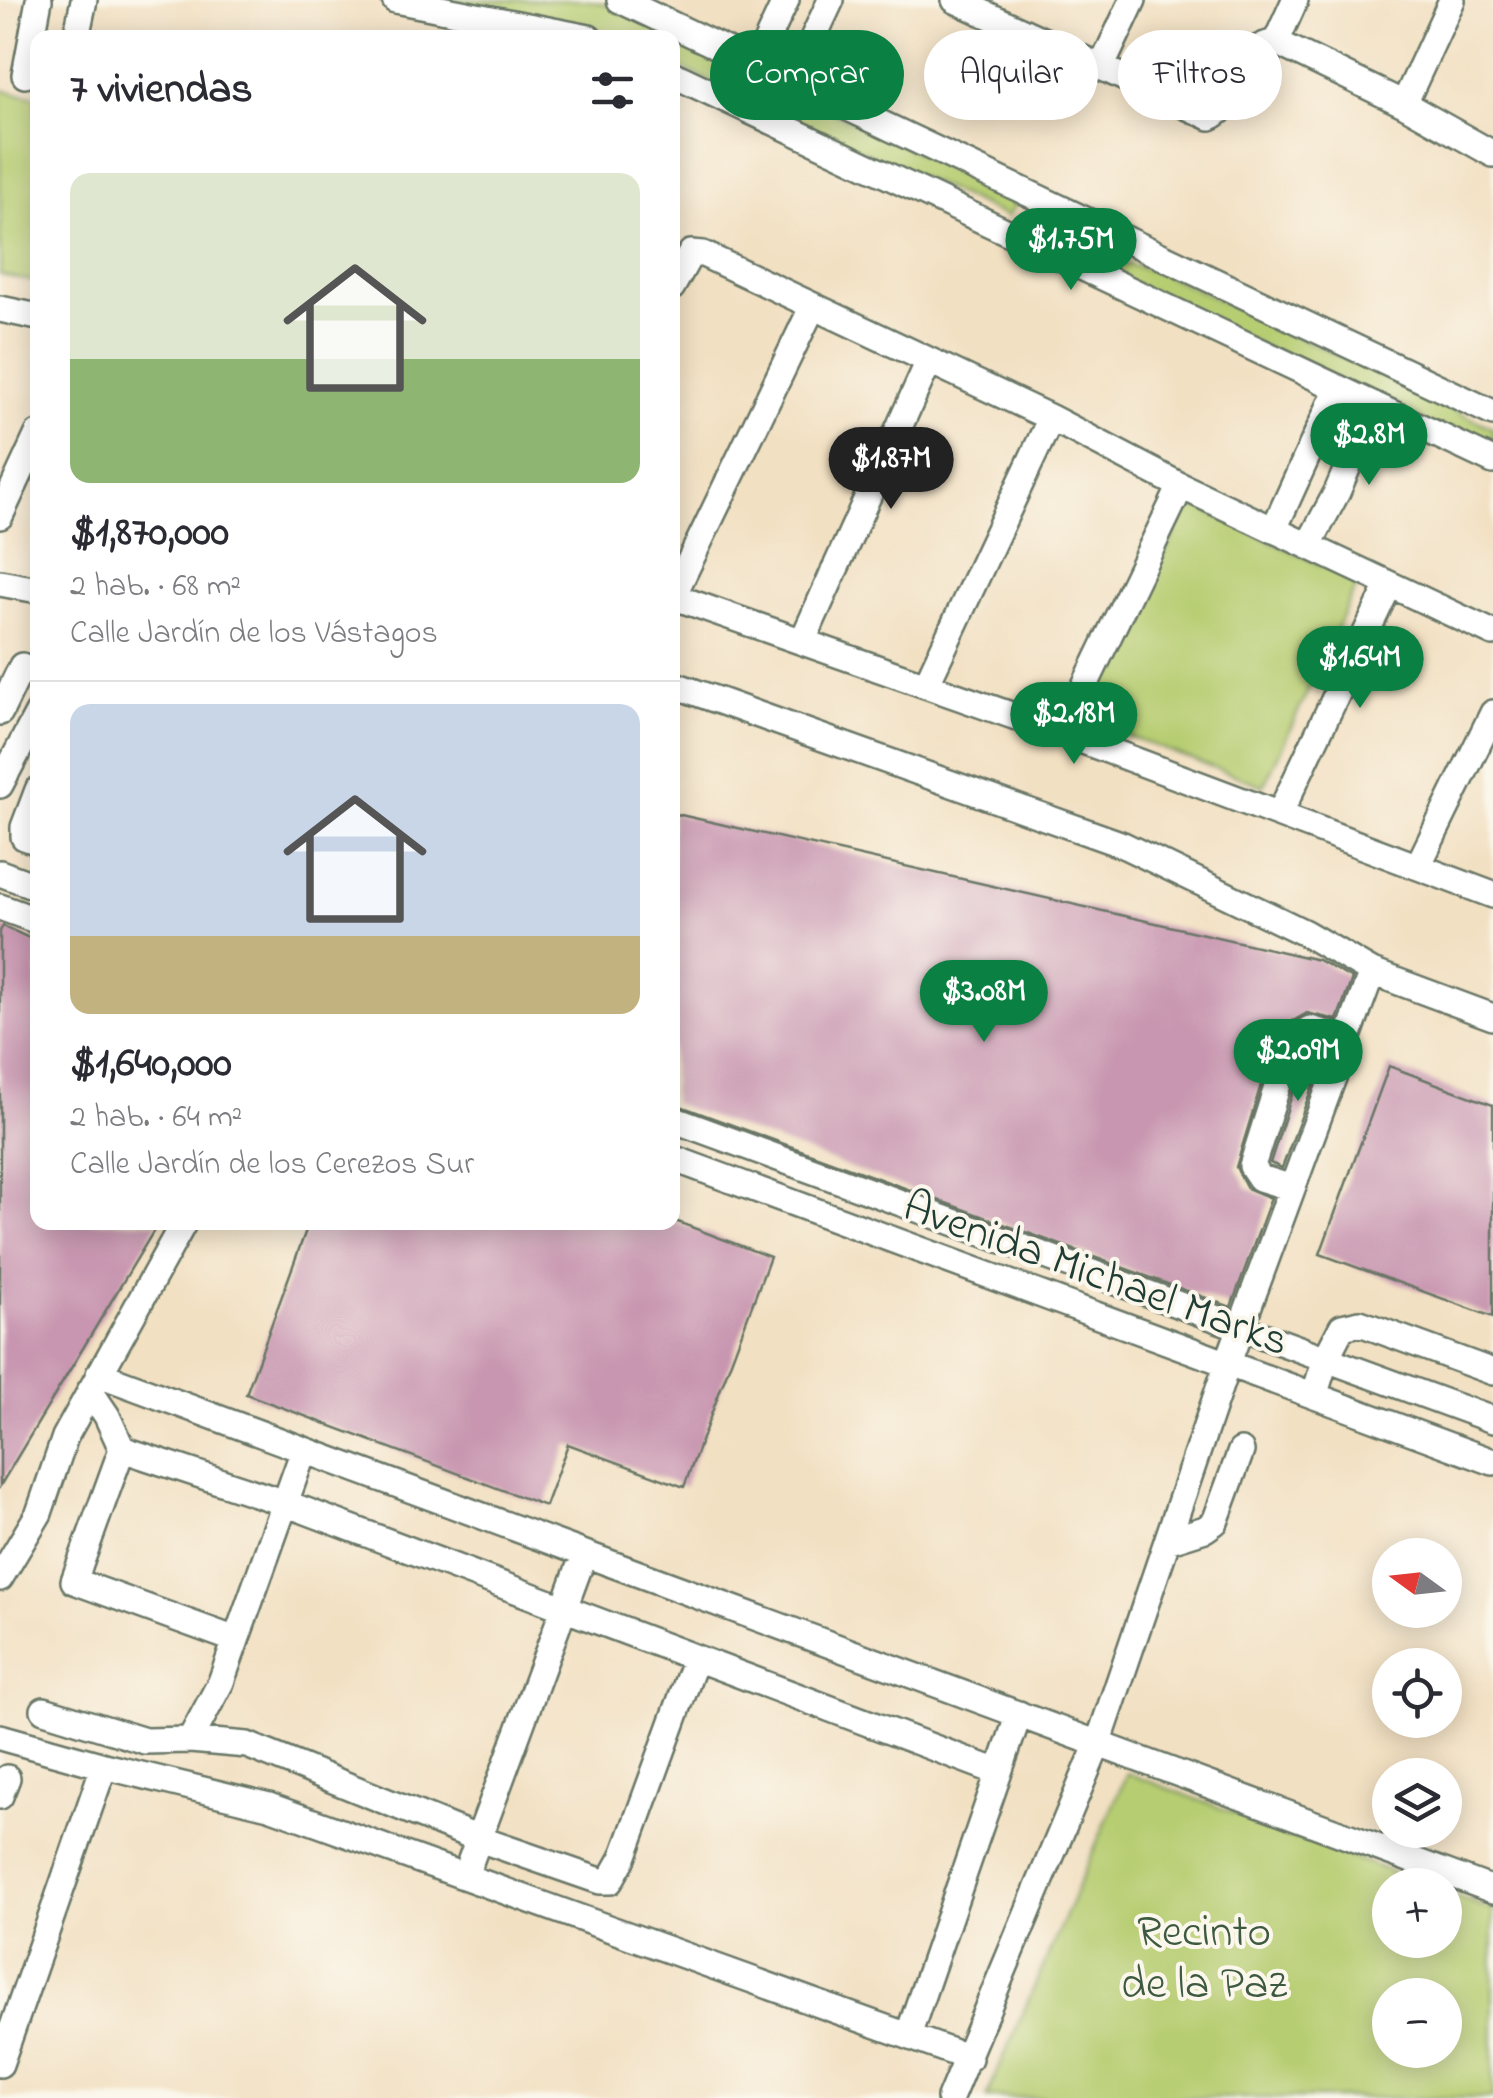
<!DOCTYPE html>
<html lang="es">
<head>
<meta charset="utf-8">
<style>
  :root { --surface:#fff; --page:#f7f7f7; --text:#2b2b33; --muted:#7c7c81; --line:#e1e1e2; --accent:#0b8043 }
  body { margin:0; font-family:"Indie Flower",sans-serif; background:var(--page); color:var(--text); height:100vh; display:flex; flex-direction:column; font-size:38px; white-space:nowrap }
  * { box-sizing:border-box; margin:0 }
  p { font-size:32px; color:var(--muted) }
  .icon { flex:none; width:55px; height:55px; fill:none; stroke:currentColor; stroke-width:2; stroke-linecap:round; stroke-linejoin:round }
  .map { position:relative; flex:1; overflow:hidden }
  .sheet { position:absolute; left:30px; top:30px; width:650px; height:1200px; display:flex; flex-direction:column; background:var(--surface); border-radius:20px; box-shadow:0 5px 25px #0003 }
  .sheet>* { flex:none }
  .guide { position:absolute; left:710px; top:30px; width:632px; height:90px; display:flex; gap:20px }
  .needle { width:65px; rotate:285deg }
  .controls { position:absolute; left:1372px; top:1538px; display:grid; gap:20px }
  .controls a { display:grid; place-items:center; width:90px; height:90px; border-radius:50%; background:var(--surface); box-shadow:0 5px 25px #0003; font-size:50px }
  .price { position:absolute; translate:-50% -85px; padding:0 22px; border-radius:35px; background:var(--accent); color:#fff; font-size:32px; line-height:65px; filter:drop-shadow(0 2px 5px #0008) }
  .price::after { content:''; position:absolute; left:50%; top:60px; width:30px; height:22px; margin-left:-15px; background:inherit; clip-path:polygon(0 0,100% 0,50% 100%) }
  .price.current { background:#222; color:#fff }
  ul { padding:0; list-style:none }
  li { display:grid; align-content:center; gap:20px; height:530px; padding:0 40px }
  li+li { border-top:2px solid var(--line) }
  li span { display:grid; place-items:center; height:310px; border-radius:20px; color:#555 }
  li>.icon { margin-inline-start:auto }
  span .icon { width:180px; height:180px; fill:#fffc; stroke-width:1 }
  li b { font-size:42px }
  h2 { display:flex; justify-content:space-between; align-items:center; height:120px; padding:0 40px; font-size:42px }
  .pill { padding:0 35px; border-radius:45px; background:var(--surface); box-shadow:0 5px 25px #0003; font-size:35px; line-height:90px }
  .pill.current { background:var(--accent); color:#fff }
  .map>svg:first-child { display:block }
  .green { fill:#b7cd72; stroke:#6b8553; stroke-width:2.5; fill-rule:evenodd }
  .building { fill:#c896b0 }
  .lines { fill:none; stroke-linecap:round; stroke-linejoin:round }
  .minor-casing { stroke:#697666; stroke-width:30 }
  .minor { stroke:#fff; stroke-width:25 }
  .labels { text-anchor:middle; stroke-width:8; stroke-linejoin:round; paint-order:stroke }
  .street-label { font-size:45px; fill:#1f3d34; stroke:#fbf7ec }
  .park-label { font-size:45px; fill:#3d5a40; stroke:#fbf7ec }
</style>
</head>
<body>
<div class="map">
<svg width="1493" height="2098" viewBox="0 0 1493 2098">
  <rect width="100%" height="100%" fill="#fbf7ec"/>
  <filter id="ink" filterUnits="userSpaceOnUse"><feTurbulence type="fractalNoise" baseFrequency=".01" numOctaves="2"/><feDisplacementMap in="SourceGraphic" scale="20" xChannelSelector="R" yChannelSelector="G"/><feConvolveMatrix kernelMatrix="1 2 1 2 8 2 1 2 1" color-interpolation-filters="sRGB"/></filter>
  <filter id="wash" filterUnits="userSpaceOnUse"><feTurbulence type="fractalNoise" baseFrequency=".0048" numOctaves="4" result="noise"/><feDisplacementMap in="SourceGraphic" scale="40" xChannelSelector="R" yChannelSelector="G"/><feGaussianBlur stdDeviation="2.25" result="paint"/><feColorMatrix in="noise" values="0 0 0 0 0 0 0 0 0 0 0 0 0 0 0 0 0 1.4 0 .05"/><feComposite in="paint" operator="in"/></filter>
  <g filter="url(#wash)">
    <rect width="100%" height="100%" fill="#f2e0c2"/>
    <path class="green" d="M439,0h146l21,4 412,197 -11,16 -334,-153 -1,-26 -58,-1 -16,-7z
      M0,90l37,7v185l-37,-7z
      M1056,234l64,29 39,9 334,156v26l-439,-205z
      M1189,503l169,79 -94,204 -180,-66z
      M1127,1773l299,112h-36v55h55v-48l48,18v188h-507zM1445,1995v55h-55v-55z"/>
    <g id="blocks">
      <path class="building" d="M672,813l646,147 34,19 -15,41 -30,-7 -23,13 -8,9 -40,132 11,21 24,10 -40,109 -559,-204z
        M3,926l35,16v280h121l-159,264v-555z
        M1312,1047l14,3 -44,118 -12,-5 36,-112z
        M1389,1066l104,39v212l-173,-63z
        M309,1222h369l92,35 -86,230 -116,-43 -23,62 -299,-112z"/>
    </g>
  </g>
  <g filter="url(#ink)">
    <use href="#blocks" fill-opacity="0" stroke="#697666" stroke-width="2.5"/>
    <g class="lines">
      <defs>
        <path id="minor" d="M395,0l194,38
          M620,0l873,413
          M955,0l255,117c26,-10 23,-50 44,-66 6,-5 14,-7 22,-9l128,62 89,50
          M76,38l8,-38
          M1276,42l19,-42
          M756,64l30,-64
          M1101,68l32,-68
          M672,74l821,387
          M25,75l14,-75
          M793,81l38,-81
          M1404,104l48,-104
          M672,287l19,-34 12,1 348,164 130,68 312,147
          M0,309l38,8
          M0,516l38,-82
          M1274,529l64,-141
          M1308,546l29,-54 37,-87
          M0,583l38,7
          M672,596l390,137 431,162
          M673,596l140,-290
          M803,640l126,-279
          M672,684l451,161 182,88 67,39 -145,393 -128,376 -149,357
          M926,685l125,-267
          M0,712l22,-46
          M1062,733l119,-247
          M0,785l38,-72
          M38,790l-14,37v10l14,5
          M1280,813l109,-228
          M1418,866l75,-153
          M0,873l38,14
          M0,907l38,14
          M1372,972l121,45
          M672,1119l821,301
          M672,1158l821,304
          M1292,1188l-32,-10 -8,-12 40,-126 18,-11 36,10
          M99,1374c464,174 930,341 1394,516
          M90,1391l17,25 15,33 -48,132 162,59
          M1314,1396l12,-38 16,-31 18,-4 133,49
          M122,1449l163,54 713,269
          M1167,1541l38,-12 10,-7 26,-71
          M0,1578l39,-65 26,-76 119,-215
          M44,1710l101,31 45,-1 57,5 232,94 121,42h10l13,-23 73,-200
          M0,1737l104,29 165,40 700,252
          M190,1740l31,-58 83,-232
          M0,1796l7,-18
          M465,1876l119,-322
          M908,2036l111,-322
          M0,2064l104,-298"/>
      </defs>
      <use href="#minor" class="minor-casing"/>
      <use href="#minor" class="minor"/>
    </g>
  </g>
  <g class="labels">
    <g class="street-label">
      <text transform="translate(1097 1271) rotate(20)" y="16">Avenida Michael Marks</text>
    </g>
    <g class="park-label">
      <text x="1204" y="1945">Recinto<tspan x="1204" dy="52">de la Paz</tspan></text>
    </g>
  </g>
</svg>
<div class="controls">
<a><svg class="needle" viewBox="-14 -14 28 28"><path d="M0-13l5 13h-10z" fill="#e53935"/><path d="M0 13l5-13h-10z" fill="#7c7c81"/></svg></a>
<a><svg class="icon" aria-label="locate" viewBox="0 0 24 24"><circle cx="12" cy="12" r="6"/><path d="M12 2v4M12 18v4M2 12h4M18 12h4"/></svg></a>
<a><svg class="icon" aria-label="layers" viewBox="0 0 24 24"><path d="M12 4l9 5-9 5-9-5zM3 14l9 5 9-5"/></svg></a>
<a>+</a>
<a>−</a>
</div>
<b class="price" style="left:1071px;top:293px">$1.75M</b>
<b class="price" style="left:1369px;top:488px">$2.8M</b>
<b class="price current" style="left:891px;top:512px">$1.87M</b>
<b class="price" style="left:1360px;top:711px">$1.64M</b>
<b class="price" style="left:1074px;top:767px">$2.18M</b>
<b class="price" style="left:984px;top:1045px">$3.08M</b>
<b class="price" style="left:1298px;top:1104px">$2.09M</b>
<div class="guide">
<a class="pill current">Comprar</a>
<a class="pill">Alquilar</a>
<a class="pill">Filtros</a>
</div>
<section class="sheet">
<h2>7 viviendas<svg class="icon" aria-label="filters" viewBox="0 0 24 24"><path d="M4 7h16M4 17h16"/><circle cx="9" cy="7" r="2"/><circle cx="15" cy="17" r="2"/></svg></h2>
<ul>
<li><span style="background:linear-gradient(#dfe7d0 60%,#8fb573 0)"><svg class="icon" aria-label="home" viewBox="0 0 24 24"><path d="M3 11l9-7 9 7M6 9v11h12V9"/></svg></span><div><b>$1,870,000</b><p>2 hab. · 68 m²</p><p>Calle Jardín de los Vástagos</p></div></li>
<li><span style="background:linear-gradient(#c9d6e8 75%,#c2b280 0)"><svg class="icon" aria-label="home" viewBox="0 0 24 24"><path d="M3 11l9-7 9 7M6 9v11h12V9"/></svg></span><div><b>$1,640,000</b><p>2 hab. · 64 m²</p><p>Calle Jardín de los Cerezos Sur</p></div></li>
</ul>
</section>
</div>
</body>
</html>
